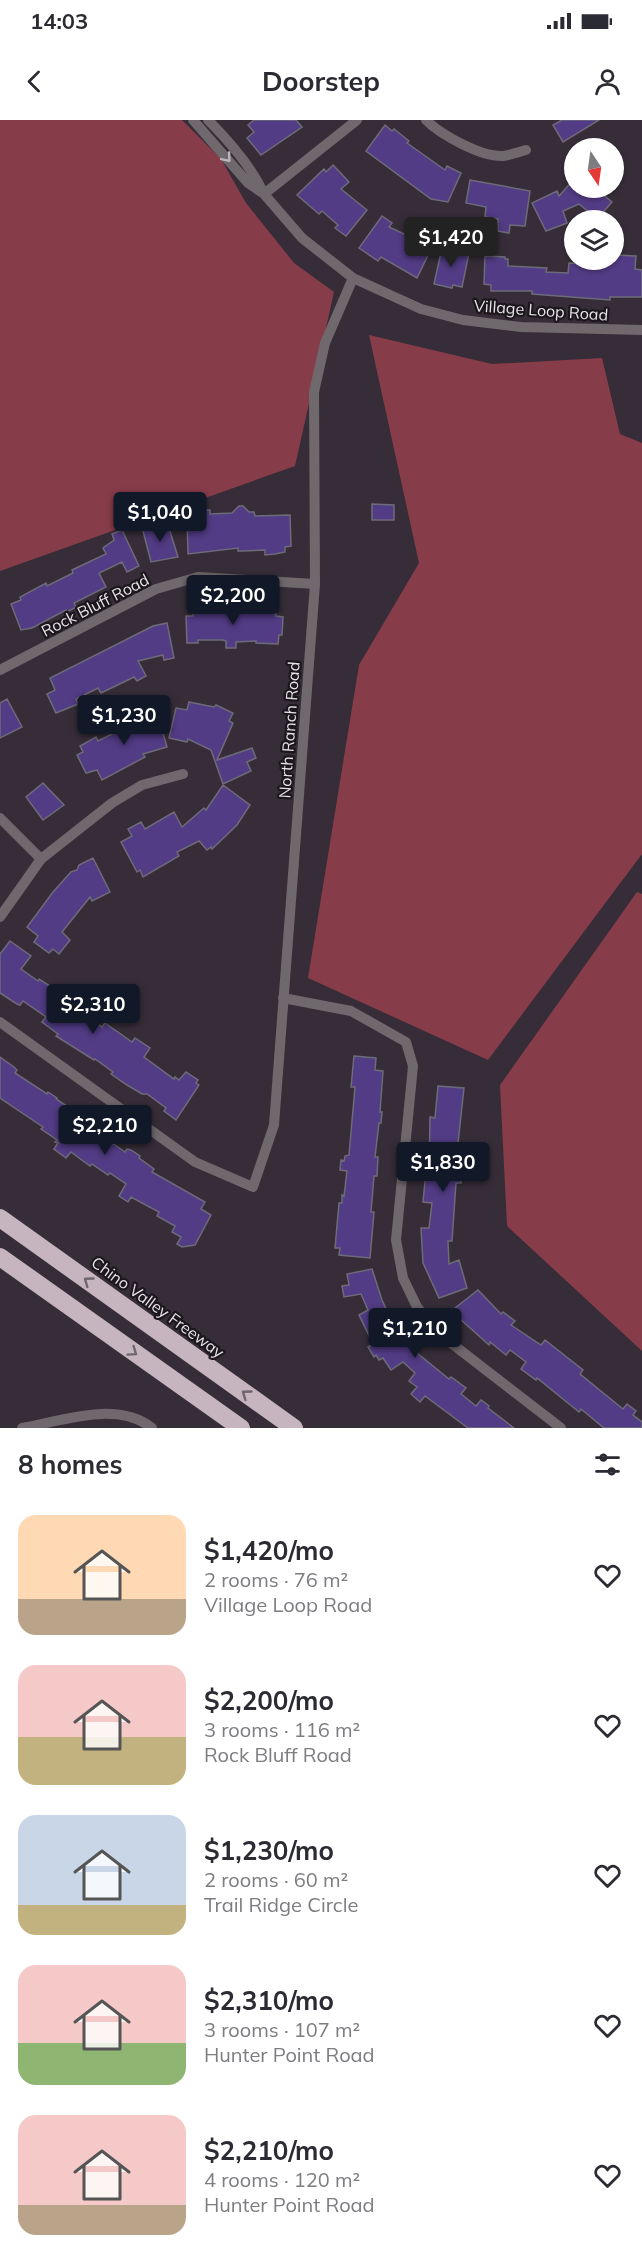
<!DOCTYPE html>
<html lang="en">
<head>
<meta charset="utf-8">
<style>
  :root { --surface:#fff; --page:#f7f7f7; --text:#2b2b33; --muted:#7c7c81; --accent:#111827 }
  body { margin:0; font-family:Mulish,sans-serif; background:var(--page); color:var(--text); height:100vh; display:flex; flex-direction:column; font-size:22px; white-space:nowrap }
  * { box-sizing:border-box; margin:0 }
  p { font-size:20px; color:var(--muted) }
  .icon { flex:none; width:33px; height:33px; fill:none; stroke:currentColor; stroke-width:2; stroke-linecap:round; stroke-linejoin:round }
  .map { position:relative; height:1308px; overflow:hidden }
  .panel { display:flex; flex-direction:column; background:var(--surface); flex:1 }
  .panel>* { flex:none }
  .needle { width:39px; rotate:167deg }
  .fabs { position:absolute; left:564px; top:18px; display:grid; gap:12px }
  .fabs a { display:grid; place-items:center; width:60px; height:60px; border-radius:50%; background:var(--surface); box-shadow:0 2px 4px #0004; font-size:30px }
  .price { position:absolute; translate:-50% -51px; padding:0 14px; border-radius:6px; background:var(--accent); color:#fff; font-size:20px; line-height:39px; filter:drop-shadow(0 2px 3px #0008) }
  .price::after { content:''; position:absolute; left:50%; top:36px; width:18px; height:14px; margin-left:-9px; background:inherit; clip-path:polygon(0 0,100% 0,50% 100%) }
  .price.active { background:#222; color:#fff }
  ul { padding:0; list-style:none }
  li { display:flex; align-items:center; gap:18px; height:150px; padding:0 18px }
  li span { display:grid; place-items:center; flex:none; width:168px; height:120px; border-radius:18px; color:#555 }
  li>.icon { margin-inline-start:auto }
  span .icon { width:72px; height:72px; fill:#fffc; stroke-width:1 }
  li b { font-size:26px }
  h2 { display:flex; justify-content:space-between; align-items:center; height:72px; padding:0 18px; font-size:26px }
  .status { display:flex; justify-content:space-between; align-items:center; height:42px; padding:0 30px; background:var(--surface); direction:ltr }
  .status svg { height:16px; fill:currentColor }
  header { display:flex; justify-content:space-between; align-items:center; height:78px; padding:0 18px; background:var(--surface); font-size:27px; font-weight:700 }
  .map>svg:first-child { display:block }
  .green { fill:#873c49 }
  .building { fill:#523c85; stroke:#6e6b79; stroke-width:1.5 }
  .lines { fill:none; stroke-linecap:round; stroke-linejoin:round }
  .minor { stroke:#6f686c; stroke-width:10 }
  .motorway { stroke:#c6b5be; stroke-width:18 }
  .oneway { stroke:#bdb7bd }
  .oneway2 { stroke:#70666d }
  .labels { text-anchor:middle; stroke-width:4.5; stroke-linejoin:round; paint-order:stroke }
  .street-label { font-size:16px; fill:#e7e1e8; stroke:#1b171c }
</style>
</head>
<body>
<div class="status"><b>14:03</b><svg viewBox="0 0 49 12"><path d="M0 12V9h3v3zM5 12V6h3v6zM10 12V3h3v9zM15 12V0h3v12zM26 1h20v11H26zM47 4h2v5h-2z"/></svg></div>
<header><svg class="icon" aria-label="back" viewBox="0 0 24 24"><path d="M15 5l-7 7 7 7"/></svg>Doorstep<svg class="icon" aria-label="person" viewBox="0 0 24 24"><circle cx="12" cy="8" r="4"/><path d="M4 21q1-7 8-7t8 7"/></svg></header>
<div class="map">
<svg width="642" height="1308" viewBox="0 0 642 1308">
  <rect width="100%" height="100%" fill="#362d38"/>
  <path class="green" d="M0,0h182l39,39 25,44 48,60 40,29 -39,174 -295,105z
    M369,215l123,29 110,-6 18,76 22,9v411l-154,206 -180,-82 51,-313 60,-102z
    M637,772l5,2v457l-135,-125 -7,-141z"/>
  <path class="building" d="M254,0h42l6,7 -41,28 -14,-17 7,-6 -6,-7z
    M562,0h37l-36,22 -10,-17z
    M385,5l7,6 2,-2 15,12 -2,2 38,27 2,-4 14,7 -13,29 -17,-3 -65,-48z
    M333,45l16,17 -8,7 26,21 -21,26 -11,-8 3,-3 -16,-14 -3,3 -22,-19 27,-26 2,3z
    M574,59v9h21l17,14 -15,17 -18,-15 -16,7 4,12 -21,8 -14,-28 25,-12 2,5z
    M470,60l60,11 -5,35 -15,-1 -1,8 -11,-2v-12l-13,-2 1,-10 -20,-4z
    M382,96l10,7 -3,4 43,20 -15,31 -36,-21 -3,4 -19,-13z
    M442,128l27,5 -7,34 -9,-2 -1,3 -18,-4z
    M614,135l22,1 -1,13 7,1v27h-32v3l-78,-6v-3h-41v-6l-7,-1 1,-28 20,1v2h3v7l39,2 -1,4 22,1 1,-10 26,1 2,-4h17z
    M372,384l22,1v15h-22z
    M239,386h4l6,6h5l1,4 35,-1 1,31 -6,1v5l-10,2 -10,1v-5l-22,1h-5v-3l-50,6 -1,-34 13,-2v-8h10v4l22,-1z
    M162,402l2,5 4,-2 1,3 9,29 -27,5 -8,-31 2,-4z
    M122,410l17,36 -12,6 -5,-10 -23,11 7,14 -32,16 2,4 -9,5 -1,-2 -34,18 -11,2 -10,-26 10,-4 -1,-3 26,-14 1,3 26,-13 -1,-3 34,-16 -3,-6 11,-8 -2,-6z
    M240,486v5l32,2 4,1v2l7,1 -1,18h-3l-1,9 -22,-1v-2l-20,1v6h-10v-7l-3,-1h-25v3h-11l-1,-27h7v-5l8,-1 2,-2z
    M167,503l7,35 -10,2 -1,-5 -25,6 8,15 -9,5 -3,-4 -33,16 -3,-5 -22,11 2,5 -22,9 -9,-19 8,-4 -5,-12 103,-52z
    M7,579l15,28 -22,11v-35z
    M189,582l25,5 2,-2 17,8 -4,8 4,2 -16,37 35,-12 4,10 -9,4 4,9 -28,13 -12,-34 -23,-11 -1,3 -18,-4 7,-30 11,2z
    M155,586l12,41 -24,7 2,3 -43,23 -5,-10 -11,3 -9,-18 6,-3 -3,-6 16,-9 2,4 36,-18 5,-4v-2l7,-2 -1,-6z
    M43,663l21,22 -21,15 -17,-23z
    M223,665l27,20 -13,20 -25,24 -1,-2 -4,3 -8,-9 -22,11 2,4 -36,21 -3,-7 -3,2 -16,-30 11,-6 -4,-7 13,-7 4,7 29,-17 8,15 22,-19 2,2z
    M93,738l17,34 -18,9 -2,-4 -28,35 8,8 -11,14 -6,-5 -4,4 -15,-11 4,-6 -11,-9 26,-35 18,-20 6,-2 2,-5z
    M10,821l21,15 -10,13 17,12 1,-2 14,9 3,-3 3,3 1,-2 16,11 -7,10 18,13 2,-2 13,9 3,-4 27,19 3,-4 15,10 -6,9 30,22 1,-2 4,3 7,-8 12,8 -2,3 3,2 -23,35 -12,-9 2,-3 -19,-14h-5l-15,-9 -16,-11 2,-2 -18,-13 -1,1 -38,-24 2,-2 -16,-12 4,-5 -23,-16 -3,4 -3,-1 -17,-11v-39z
    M354,936l22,2 -1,12 8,1 -3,41h2l-1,11h-2l-4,34h3l-1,19h-3l-3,36h3l-4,46 -31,-3 1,-7h-5l4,-45h3v-8l2,1 3,-25 -7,-1 1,-10 3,1 1,-5 4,-1 6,-68h-4z
    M0,937l14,10 3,3 -2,3 32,21 1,-2 9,6 -1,1 38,25 12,11 2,5 17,12 2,-3 4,1 9,6 -1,2 15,11 -2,3 53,30 -4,7 10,6 -16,30 -13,2 -5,-3 4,-7 -9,-5 3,-6 -18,-10 2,-4 -28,-15 -3,5 -9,-6 7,-12 -16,-11 -2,2 -16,-11 -2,2 -19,-14 -5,6 -12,-9 4,-6 -3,-1 2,-2 -16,-11 2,-2 -43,-29z
    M438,966l26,2 -9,83h6v12h-5l-4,58h-4l1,23 10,-4 8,28 -28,10 -16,-35 -2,-35h8l3,-25 -9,-1 3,-31 3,1 1,-55 5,1z
    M372,1149l10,31 14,30 3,-3 10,15 -3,2 43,35 2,-2 15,11 -5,6 15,12 5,-6 8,6 -1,2 26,20h-46l-43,-32 -5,6 -9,-8 6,-7 -8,-6 6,-8 -12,-11 -12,8 -8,-12 -4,2 -3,-5 -2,2 -6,-10 5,-3 -14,-29 9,-5 -7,-16 -17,3 -2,-11 7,-1 -2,-11z
    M478,1170l23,24 2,-2 12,9 -4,4 30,20 4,-5 38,30 -3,4 43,35 4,-5 9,7 -3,4 9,7v6h-38l-23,-19 -2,3 -42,-34 -1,2 -15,-11 5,-7 -16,-12 -4,5 -16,-13 -1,3 -29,-26 -2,1 -8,-8z"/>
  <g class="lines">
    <path class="minor" d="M193,0l55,63 16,11 38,44 51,40 68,31 42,11 58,7 121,3
      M208,0c22,22 43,46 56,74
      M426,0c15,15 55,37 77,36 7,-1 16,-4 23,-6
      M264,74l93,-74
      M0,550l156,-81 42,-12 117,7
      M0,698l41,41
      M0,797l41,-58 71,-56 30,-18 41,-11
      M283,878l68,13 55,31 7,24 -17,174 7,38 14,29 21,26 123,95
      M0,902l195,140 58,25 21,-62 41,-541 -1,-192 11,-49 28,-65
      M22,1308c40,-7 95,-28 130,0"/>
    <path class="motorway" d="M0,1098l294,210
      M0,1137l241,171"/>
  </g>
  <defs><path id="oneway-chevron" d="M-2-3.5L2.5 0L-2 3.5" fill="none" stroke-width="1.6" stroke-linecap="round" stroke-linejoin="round" transform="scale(1.5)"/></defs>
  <use class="oneway" href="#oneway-chevron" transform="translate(227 38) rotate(50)"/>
  <g class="oneway2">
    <use href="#oneway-chevron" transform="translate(88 1161) rotate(-144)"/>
    <use href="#oneway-chevron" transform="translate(133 1232) rotate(35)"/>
    <use href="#oneway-chevron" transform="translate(246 1274) rotate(-144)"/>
  </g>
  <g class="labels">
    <g class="street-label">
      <text transform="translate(541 190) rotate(4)" y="6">Village Loop Road</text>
      <text transform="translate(95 485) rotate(-27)" y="6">Rock Bluff Road</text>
      <text transform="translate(289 610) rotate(-86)" y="6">North Ranch Road</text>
      <text transform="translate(158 1187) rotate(36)" y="6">Chino Valley Freeway</text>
    </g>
  </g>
</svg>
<div class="fabs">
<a><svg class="needle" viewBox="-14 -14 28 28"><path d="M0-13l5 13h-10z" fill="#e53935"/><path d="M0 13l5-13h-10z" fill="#7c7c81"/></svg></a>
<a><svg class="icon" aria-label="layers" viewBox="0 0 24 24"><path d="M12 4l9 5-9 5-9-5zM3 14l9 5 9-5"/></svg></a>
</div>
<b class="price active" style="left:451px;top:148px">$1,420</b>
<b class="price" style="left:160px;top:423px">$1,040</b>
<b class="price" style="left:233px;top:506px">$2,200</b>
<b class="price" style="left:124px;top:626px">$1,230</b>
<b class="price" style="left:93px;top:915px">$2,310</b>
<b class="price" style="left:105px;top:1036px">$2,210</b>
<b class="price" style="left:443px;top:1073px">$1,830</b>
<b class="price" style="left:415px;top:1239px">$1,210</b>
</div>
<section class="panel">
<h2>8 homes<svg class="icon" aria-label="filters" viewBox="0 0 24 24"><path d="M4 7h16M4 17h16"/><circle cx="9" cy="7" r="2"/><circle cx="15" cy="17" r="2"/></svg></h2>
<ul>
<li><span style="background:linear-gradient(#ffd9b3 70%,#b9a48a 0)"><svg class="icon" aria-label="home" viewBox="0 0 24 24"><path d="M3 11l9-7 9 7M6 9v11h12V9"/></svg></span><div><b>$1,420/mo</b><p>2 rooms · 76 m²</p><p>Village Loop Road</p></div><svg class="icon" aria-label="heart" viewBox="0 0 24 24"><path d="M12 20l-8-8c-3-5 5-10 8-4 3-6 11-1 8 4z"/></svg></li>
<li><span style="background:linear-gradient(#f6c9c9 60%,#c2b280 0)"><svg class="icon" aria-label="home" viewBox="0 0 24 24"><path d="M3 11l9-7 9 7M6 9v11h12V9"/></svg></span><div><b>$2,200/mo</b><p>3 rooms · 116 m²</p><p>Rock Bluff Road</p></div><svg class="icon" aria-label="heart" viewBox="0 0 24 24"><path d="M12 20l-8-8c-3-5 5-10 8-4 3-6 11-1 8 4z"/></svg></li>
<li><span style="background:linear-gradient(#c9d6e8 75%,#c2b280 0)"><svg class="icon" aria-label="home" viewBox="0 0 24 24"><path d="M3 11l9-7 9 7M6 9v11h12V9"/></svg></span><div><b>$1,230/mo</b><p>2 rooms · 60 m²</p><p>Trail Ridge Circle</p></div><svg class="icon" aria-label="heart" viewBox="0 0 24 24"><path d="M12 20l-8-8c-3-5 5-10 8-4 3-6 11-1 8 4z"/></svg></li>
<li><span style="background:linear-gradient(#f6c9c9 65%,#8fb573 0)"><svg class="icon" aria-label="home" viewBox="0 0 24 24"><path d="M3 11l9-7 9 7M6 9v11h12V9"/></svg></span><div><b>$2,310/mo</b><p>3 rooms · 107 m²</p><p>Hunter Point Road</p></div><svg class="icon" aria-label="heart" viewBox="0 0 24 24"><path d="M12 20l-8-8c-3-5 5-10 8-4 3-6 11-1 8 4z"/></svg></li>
<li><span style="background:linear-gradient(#f6c9c9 75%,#b9a48a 0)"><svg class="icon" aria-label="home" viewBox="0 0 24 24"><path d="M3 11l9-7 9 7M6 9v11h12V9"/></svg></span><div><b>$2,210/mo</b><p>4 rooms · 120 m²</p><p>Hunter Point Road</p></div><svg class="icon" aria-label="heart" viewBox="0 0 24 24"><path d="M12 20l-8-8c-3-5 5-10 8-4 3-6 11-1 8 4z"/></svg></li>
</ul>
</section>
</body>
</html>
